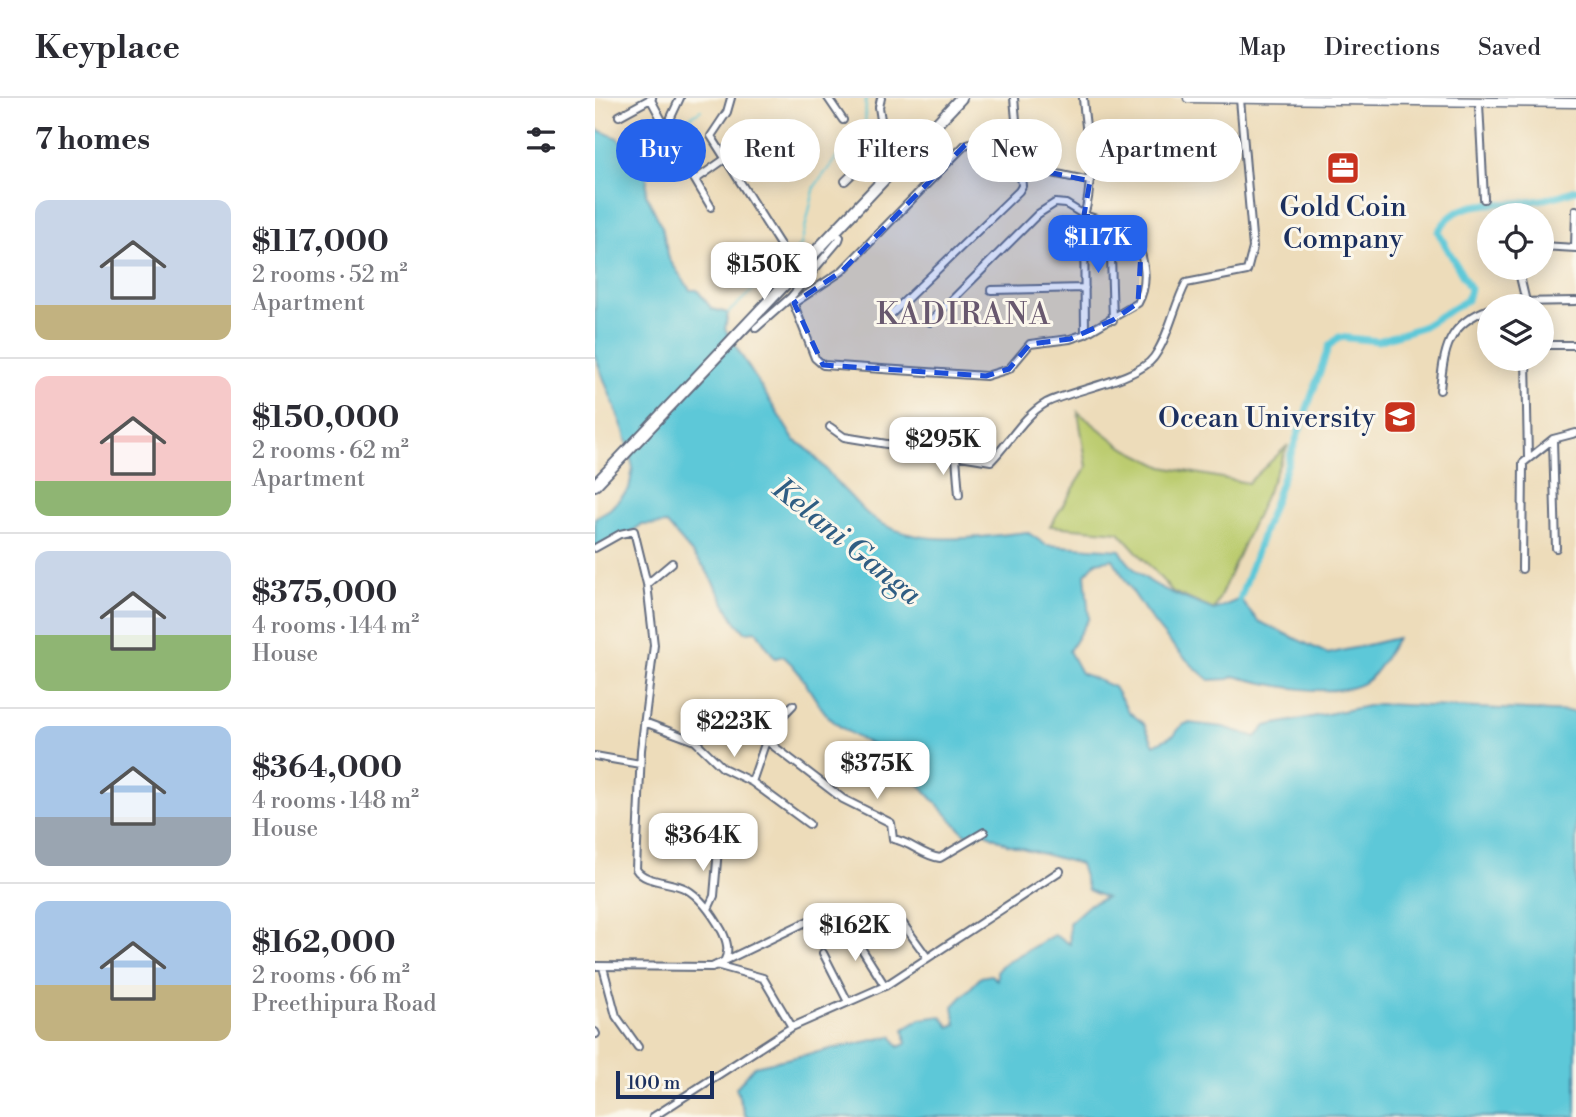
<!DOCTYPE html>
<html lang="en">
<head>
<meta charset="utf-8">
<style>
  :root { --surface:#fff; --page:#f2f2f3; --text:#2b2b33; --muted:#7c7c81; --line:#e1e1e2; --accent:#2563eb }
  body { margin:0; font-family:"Libre Bodoni",serif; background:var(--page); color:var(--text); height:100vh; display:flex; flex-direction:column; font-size:26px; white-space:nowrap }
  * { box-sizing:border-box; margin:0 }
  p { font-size:23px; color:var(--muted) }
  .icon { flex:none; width:38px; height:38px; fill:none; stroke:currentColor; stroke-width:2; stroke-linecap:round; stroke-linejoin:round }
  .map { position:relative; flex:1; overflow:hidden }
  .details { display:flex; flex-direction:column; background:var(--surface); width:595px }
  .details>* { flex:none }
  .banner { position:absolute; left:21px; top:21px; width:665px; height:63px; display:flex; gap:14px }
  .buttons { position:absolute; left:882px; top:105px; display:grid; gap:14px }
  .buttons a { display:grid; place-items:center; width:77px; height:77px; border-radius:50%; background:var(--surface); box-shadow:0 4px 18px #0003; font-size:35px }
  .scale { position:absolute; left:21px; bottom:18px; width:98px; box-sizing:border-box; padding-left:7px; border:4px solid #1b2f5e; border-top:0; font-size:19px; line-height:24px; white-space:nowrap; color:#1b2f5e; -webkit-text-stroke:5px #fbf7ec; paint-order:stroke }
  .price { position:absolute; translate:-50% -60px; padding:0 16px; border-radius:14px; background:#fff; color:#222; font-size:23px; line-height:46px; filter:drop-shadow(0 2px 4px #0008) }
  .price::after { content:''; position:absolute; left:50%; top:42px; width:21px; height:16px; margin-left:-10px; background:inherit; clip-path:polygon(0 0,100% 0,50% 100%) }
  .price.active { background:var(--accent); color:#fff }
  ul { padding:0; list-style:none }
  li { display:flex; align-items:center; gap:21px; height:175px; padding:0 35px }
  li+li { border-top:2px solid var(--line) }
  li span { display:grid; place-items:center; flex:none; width:196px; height:140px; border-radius:14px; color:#555 }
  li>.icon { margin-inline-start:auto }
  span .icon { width:84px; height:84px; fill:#fffc; stroke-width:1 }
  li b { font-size:30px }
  h2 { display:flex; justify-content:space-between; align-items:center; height:84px; padding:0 35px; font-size:30px }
  .pill { padding:0 24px; border-radius:32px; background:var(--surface); box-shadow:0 4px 18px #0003; font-size:24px; line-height:63px }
  .pill.active { background:var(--accent); color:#fff }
  header { display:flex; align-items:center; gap:42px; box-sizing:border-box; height:98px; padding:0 35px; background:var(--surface); border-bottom:2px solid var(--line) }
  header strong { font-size:33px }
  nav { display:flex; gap:38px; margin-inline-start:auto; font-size:24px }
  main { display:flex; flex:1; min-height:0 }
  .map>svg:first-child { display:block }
  .green { fill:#bccc6f; stroke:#6c7e66; stroke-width:2 }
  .water { fill:#5dc8d8; stroke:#3c7c9b; stroke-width:2 }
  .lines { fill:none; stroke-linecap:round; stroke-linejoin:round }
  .stream { stroke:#5dc8d8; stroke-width:2 }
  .canal { stroke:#5dc8d8; stroke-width:7 }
  .minor-casing { stroke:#646c7e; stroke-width:10 }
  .tertiary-casing { stroke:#646c7e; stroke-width:11 }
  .primary-casing { stroke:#646c7e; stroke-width:14 }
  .minor { stroke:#fff; stroke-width:6 }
  .tertiary { stroke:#fff; stroke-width:8 }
  .primary { stroke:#fff; stroke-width:10 }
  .marked { fill:#1d4ed8; fill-opacity:0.2; stroke:#1d4ed8; stroke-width:5; stroke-dasharray:14 9; stroke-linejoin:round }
  .labels { text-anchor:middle; stroke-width:6; stroke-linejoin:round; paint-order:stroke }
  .poi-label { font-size:28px; fill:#1b2f5e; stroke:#fbf7ec }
  .neighbourhood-label { font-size:30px; letter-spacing:2px; fill:#68586e; stroke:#fbf7ec }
  .water-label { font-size:30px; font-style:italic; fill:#2f5d83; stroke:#fbf7ec }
</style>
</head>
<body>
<header>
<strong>Keyplace</strong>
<nav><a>Map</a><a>Directions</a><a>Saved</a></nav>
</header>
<main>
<section class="details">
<h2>7 homes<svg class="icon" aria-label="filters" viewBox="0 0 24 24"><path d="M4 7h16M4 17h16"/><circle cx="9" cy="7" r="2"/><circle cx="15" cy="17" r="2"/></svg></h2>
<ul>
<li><span style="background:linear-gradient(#c9d6e8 75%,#c2b280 0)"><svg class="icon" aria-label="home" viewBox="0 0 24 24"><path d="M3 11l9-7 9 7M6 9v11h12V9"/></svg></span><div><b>$117,000</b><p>2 rooms · 52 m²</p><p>Apartment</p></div></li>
<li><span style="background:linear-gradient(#f6c9c9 75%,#8fb573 0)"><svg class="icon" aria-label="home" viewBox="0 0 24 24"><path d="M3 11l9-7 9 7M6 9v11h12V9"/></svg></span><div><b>$150,000</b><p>2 rooms · 62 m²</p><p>Apartment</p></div></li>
<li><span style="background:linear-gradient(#c9d6e8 60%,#8fb573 0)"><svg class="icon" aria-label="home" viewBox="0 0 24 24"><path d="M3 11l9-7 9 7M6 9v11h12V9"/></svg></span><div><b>$375,000</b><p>4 rooms · 144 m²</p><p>House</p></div></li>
<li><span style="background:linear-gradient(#a9c7e8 65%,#9aa5b1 0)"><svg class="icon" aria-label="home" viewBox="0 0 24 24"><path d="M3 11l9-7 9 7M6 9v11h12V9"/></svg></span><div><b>$364,000</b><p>4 rooms · 148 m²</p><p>House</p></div></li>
<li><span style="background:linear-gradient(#a9c7e8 60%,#c2b280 0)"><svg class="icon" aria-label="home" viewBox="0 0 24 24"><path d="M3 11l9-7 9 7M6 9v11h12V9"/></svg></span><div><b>$162,000</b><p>2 rooms · 66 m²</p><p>Preethipura Road</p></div></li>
</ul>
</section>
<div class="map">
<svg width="981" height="1019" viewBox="0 0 981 1019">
  <rect width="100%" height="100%" fill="#fbf7ec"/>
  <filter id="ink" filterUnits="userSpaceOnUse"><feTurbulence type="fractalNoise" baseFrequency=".0143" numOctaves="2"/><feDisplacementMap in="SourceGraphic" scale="14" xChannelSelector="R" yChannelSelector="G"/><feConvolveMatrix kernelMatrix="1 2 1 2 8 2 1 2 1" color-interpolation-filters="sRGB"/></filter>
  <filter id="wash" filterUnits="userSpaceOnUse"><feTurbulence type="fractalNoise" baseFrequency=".00686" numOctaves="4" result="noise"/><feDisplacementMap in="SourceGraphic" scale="28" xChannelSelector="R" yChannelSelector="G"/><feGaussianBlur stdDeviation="1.57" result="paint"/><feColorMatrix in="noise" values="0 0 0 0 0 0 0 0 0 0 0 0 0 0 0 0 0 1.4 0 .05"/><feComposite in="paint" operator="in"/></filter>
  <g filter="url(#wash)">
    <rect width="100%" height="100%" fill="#eddcba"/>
    <path class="green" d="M483,314l43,34 42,21 85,16 40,-38 -74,165 -41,-18 -54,-60 -69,-6 37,-59z"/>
    <path class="water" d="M0,31l21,8 32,27 -2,30 16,33 7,32 21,31h7l15,19 16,4 -3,16 69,111c21,11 32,32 49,49 10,9 20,23 31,30 46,30 103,18 153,13l19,13 74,5c18,35 59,45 94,60l26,-11 18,22 70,33 69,-16c-9,14 -16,30 -28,41 -26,23 -105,5 -135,-3l-5,3 -20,1c-42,-34 -70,-75 -96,-121l-17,3 -11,12 4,44 -20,33 12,22 33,14 14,24 16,13 10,21 20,-10 8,-10 6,-2 35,4 33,10 10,-11 112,-22 198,8v405h-830l-10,-29 18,-22 138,-30 7,11 7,-3 -2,-15 17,-10 20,-3 9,11 6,-2 -3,-19 28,-29 10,-2 6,5v-9l5,-6 52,-30 16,9 -1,-21 21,-19 16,-6 -18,-8 -8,-26 -73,-20 -23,-12 -11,5 -8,-3 -80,-86c-13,0 -46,-20 -56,-31 -18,-19 -25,-44 -46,-61l-8,2 -19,-27 -11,1 -10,-11 -30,-53 -38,-44 -26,1 -17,12 -29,10v-29l15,-9 19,-20 4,-21 -9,-37 -29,-75z"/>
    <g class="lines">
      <path class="stream" d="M53,66l6,-23 47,-31
        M133,215l73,-68 14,-59 22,-29 28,-25 1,-34"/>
      <path class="canal" d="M645,501l89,-253 10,-9 39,4 44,-14 45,-27 3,-11 -32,-57c18,-32 48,-27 78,-29 21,-1 41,-6 60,-13"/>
    </g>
  </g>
  <g filter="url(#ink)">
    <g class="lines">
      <defs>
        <path id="minor" d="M55,0l16,30 14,-30
          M136,0l-4,14 -16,24 71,112
          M233,0l15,22
          M884,6l5,95
          M24,18l33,-18
          M76,46l24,36 30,-21
          M425,68l70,15
          M100,82l16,27
          M250,83l25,-24 14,-18 -5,-32 2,-9
          M515,126l3,96
          M240,134l5,5 -1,3 -48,57 24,61 8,7 163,11 23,-7 21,-25 40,-5 15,-5 53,-31c13,-23 5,-51 -7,-73l-47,-15c12,-36 2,-79 -1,-117
          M947,148l34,2
          M980,150l1,-38
          M923,170l9,38
          M396,192l94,-2
          M199,205l48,-32 123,-126 52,-19
          M903,208l16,-4 62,-1
          M292,220l132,-127 3,-5 -8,-88
          M335,224l108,-108 17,-11 11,1 18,11 1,119
          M161,230l35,-31
          M947,247h34
          M931,261l2,99
          M845,292c4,-40 7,-66 49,-81
          M235,329l14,10 147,24c19,-19 32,-45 55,-58 25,-13 92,-23 108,-46 15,-21 20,-51 32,-74l61,-12 6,-23 -13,-149
          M958,341l3,109
          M361,359l3,38
          M0,450l25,-14 14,-3 13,53 7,61 -13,105 -5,119c8,14 35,12 50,20 16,9 27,26 36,42 5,10 8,20 2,31
          M927,471l1,-106 30,-24 23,-6
          M52,486l25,-21
          M49,624l51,19 28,27 29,14 57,42
          M172,643l76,58 48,24 2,16c18,3 28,16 47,19l44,-26
          M0,658l45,8
          M157,684l18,-53 23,-24
          M113,811l6,-13 4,-47
          M228,855l25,49
          M121,867l47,13 29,49
          M0,868l117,1 117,-56
          M8,869l13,49 22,31
          M290,888l-32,-51 23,-10 25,-4 26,36
          M0,934l1,2
          M58,1019l139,-90 93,-41 175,-115"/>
        <path id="tertiary" d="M593,0l388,5"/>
        <path id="primary" d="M0,387l366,-387"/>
      </defs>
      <use href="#minor" class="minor-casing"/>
      <use href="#tertiary" class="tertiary-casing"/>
      <use href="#primary" class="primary-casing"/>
      <use href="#minor" class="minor"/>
      <use href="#tertiary" class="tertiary"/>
      <use href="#primary" class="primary"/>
    </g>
  </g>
  <path class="marked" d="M422,28l3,40 70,15 -6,34 47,15 10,20 -3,53 -25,17 -43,19 -40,5 -21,25 -23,7 -163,-11 -29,-62 48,-32 123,-126z"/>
  <defs>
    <symbol id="office-square" viewBox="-11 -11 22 22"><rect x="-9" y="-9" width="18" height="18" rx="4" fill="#c8321e" stroke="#fbf7ec"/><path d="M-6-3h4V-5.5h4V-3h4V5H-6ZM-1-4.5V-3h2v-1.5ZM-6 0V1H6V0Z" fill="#fff"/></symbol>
    <symbol id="university-square" viewBox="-11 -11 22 22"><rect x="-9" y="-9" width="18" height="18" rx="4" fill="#c8321e" stroke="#fbf7ec"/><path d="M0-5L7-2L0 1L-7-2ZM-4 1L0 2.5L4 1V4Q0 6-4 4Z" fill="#fff"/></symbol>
  </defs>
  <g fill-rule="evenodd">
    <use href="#office-square" x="729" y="51" width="38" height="38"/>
    <use href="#university-square" x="786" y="300" width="38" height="38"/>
  </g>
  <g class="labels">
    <g class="poi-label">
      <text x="748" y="118">Gold Coin<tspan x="748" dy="32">Company</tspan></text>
      <text x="780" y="329" text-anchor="end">Ocean University</text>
    </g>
    <g class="neighbourhood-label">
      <text x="369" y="226">KADIRANA</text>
    </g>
    <g class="water-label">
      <text transform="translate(252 443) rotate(39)" y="10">Kelani Ganga</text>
    </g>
  </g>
</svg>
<div class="buttons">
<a><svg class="icon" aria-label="locate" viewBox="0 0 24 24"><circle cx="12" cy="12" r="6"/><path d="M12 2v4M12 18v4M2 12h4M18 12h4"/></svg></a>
<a><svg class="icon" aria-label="layers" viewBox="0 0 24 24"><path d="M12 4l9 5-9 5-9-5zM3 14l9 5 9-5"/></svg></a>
</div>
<div class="scale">100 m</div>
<b class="price active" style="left:503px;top:177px">$117K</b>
<b class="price" style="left:169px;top:204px">$150K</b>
<b class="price" style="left:348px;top:379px">$295K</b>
<b class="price" style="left:139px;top:661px">$223K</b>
<b class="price" style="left:282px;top:703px">$375K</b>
<b class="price" style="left:108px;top:775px">$364K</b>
<b class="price" style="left:260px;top:865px">$162K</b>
<div class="banner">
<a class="pill active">Buy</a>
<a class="pill">Rent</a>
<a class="pill">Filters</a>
<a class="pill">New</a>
<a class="pill">Apartment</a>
</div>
</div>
</main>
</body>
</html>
